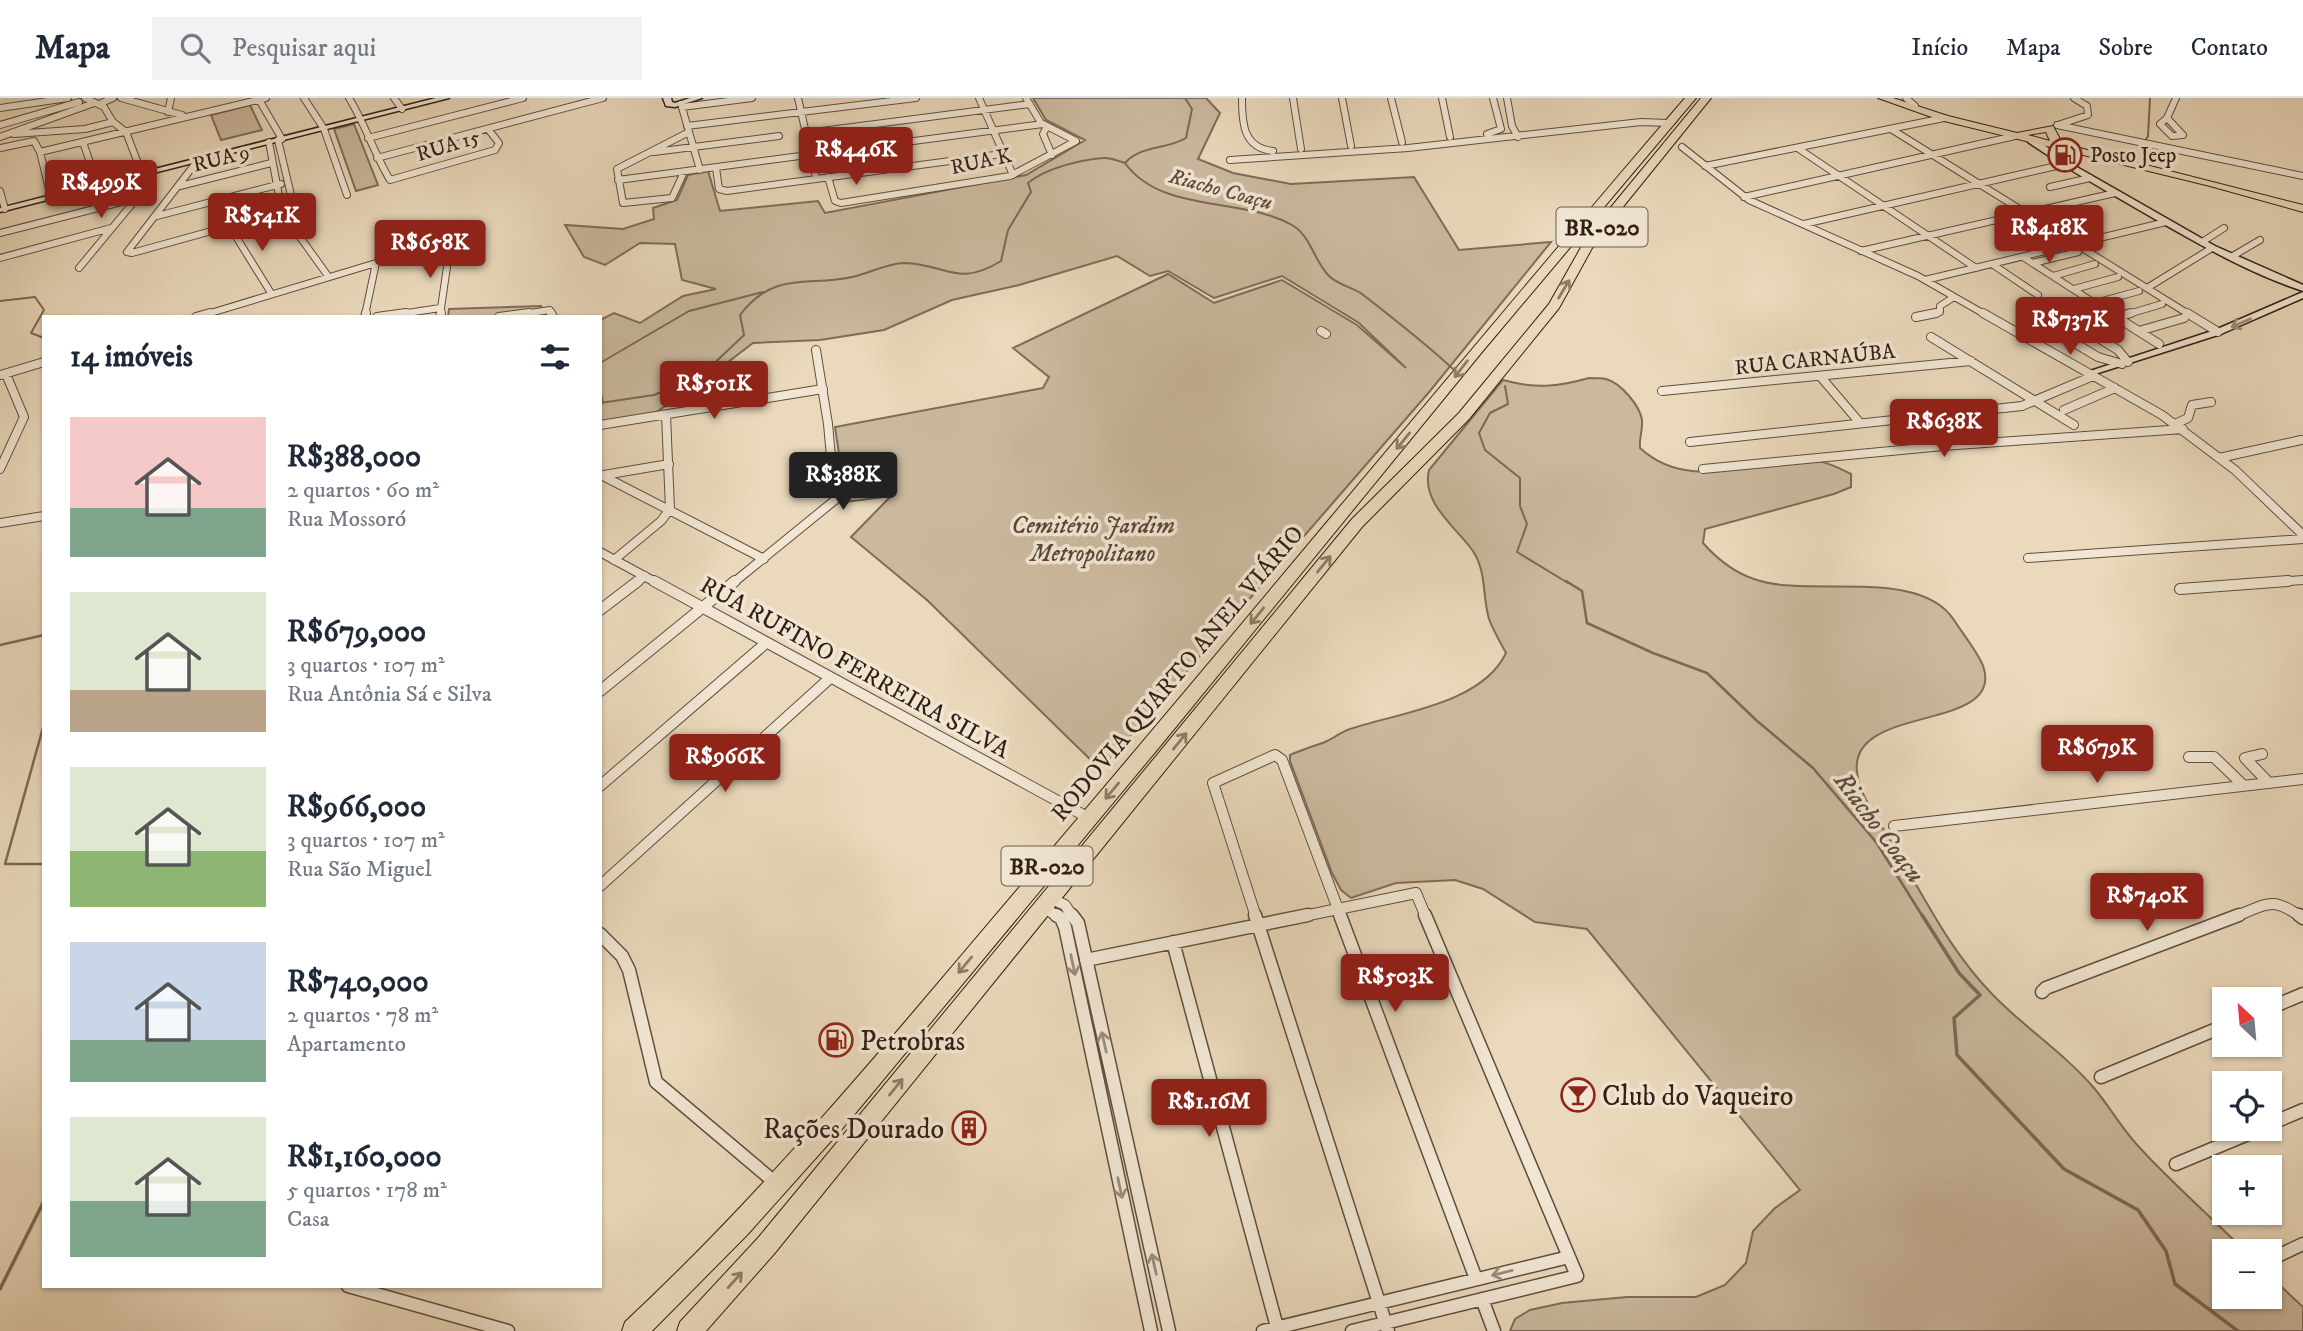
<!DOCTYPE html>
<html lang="pt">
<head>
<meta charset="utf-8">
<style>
  :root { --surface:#fff; --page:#f2f2f3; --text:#1f2937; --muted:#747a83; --line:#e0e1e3; --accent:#8f2418 }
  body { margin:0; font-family:"IM FELL DW Pica",serif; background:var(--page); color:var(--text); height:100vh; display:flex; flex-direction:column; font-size:26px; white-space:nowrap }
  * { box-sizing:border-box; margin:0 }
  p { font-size:23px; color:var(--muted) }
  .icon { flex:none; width:38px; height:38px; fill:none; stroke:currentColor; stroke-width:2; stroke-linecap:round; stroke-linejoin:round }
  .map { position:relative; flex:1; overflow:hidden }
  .sheet { position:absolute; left:42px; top:217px; width:560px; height:973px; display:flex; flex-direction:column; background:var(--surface); border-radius:0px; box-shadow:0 2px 5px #0004 }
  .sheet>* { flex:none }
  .needle { width:46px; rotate:334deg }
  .buttons { position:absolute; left:2212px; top:889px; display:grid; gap:14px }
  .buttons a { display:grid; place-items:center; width:70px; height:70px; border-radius:0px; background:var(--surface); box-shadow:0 2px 5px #0004; font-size:35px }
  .price { position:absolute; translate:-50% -60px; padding:0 16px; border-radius:7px; background:var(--accent); color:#fff; font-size:23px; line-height:46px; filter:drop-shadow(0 2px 4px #0008) }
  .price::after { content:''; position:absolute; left:50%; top:42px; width:21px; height:16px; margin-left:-10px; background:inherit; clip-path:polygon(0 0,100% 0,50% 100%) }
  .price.selected { background:#222; color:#fff }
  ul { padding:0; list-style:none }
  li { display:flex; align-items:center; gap:21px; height:175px; padding:0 28px }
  li span { display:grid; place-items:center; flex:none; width:196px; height:140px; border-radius:0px; color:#555 }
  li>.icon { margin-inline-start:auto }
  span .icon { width:84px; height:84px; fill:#fffc; stroke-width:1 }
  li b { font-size:30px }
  h2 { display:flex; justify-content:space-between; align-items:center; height:84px; padding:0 28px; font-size:30px }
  header { display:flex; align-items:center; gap:42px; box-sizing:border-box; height:98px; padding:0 35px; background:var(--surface); border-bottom:2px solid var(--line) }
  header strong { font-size:33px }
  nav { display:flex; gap:38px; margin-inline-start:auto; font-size:24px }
  .search { width:490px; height:63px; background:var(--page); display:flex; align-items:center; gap:18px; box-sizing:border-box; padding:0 24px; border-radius:0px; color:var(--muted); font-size:26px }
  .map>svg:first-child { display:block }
  .green { fill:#cbb99f; stroke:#7e6c59; stroke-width:2 }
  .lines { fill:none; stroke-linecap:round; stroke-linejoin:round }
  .stream-far2 { stroke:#7b6956; stroke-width:2 }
  .stream-far1 { stroke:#7b6956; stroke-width:2.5 }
  .stream { stroke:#7b6956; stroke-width:3.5 }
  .street-far3-casing { stroke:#604e3d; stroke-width:8 }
  .street-far2-casing { stroke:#604e3d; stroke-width:10 }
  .street-far1-casing { stroke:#604e3d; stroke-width:12 }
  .street-casing { stroke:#604e3d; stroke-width:15 }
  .secondary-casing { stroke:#321f13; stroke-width:3 }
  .highway-casing { stroke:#321f13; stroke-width:2 }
  .street-far3 { stroke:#f1e6d3; stroke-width:6 }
  .street-far2 { stroke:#f1e6d3; stroke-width:8 }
  .street-far1 { stroke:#f1e6d3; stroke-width:10 }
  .street { stroke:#f1e6d3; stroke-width:12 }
  .secondary { fill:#f1e6d3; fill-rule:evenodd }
  .highway { fill:#ead9bc; fill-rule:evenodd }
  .oneway { stroke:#8e7c68 }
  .oneway2 { stroke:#9b8c7d }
  .labels { text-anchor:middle; stroke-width:7; stroke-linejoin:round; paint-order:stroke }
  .far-street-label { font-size:21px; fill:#321f13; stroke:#f1e6d3 }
  .far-poi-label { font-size:21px; fill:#321f13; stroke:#f1e6d3; text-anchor:start }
  .far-water-label { font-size:21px; font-style:italic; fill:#5c4a3a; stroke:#f1e6d3 }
  .shield { fill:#f1e6d3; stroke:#6b5b4d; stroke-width:2 }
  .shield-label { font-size:23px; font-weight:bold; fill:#321f13 }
  .park-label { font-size:24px; font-style:italic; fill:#584636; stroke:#f1e6d3 }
  .street-label { font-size:24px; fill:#321f13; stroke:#f1e6d3 }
  .water-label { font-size:26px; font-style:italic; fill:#5c4a3a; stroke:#f1e6d3 }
  .near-poi-label { font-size:28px; fill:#321f13; stroke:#f1e6d3; text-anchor:start }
</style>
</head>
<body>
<header>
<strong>Mapa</strong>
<div class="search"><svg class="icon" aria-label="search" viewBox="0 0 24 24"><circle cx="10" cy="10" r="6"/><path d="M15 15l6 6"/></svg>Pesquisar aqui</div>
<nav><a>Início</a><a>Mapa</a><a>Sobre</a><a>Contato</a></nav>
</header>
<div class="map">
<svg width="2303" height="1233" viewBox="0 0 2303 1233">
  <rect width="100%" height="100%" fill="#ead9bc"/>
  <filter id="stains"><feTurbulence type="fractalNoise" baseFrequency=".00286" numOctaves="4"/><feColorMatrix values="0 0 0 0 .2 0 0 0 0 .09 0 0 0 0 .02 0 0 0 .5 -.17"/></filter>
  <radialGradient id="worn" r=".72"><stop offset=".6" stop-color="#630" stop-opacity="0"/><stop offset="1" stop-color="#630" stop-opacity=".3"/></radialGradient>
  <path class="green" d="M1033,0h173l14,15 -22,46 35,14 58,11 123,-7 45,73 92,-8 -121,149 -329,379 -174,-170 -76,-63 40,-41 -45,6 -11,-75 208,-39 6,-11 -36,-29 155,-74 46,29 68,-23 75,45 49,43 -47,-45 -77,-47 -68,22 -46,-27 -18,5 -33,-20 -98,29 -67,15 -68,30 -64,10 -67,3 -55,42 -45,29 -53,8v-102l14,-7 26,10 43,-27 33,-7 -34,-9 -7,-36 -35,-1 -35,22 -21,-8 -19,-32 58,4 31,-10 -1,-11 24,-8 11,-25 20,-4 12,40 98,-10 7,12 201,-38 59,-35 -39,-20z
    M250,7l12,25 -41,10 -10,-25z
    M354,26l24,61 -22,6 -22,-62z
    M541,208l5,11h-98l1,-8z
    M1589,280c6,0 12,0 17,1 15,4 34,27 36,41 1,9 -3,18 -2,28 50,46 112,10 171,12 14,1 28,8 40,14v13l-17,7 -129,35 -2,14c13,15 32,30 51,36 55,20 165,-13 200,41 8,13 27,36 30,49 17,63 -135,35 -127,103 3,27 25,53 38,76 31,52 55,103 98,147 32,33 71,58 101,93 16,19 28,41 45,59 33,36 71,69 106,104h-21v46h46v-21l33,31v24h-793l5,-12 15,-9 32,-7 65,-6h69l29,-12 21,-22 7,-32 22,-23 25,-18 -213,-261 -52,-7 -52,-33 -28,-9 -59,3 -45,15 -10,-8 -9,-17 -42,-112v-6c11,-5 24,-9 35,-13 9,-4 16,-10 25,-13 48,-16 132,-25 156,-76 -6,-11 -13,-23 -17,-34 -7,-24 -2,-46 -16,-68 -17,-24 -52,-48 -44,-81l74,-90c33,9 54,7 86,-2z"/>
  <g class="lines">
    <path class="stream-far2" d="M2145,43l3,-5 2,-38
      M1125,65c37,51 115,33 167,62 19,11 22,36 37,51 9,9 23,11 33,18 31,24 62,48 91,75
      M1125,65c16,-18 41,-13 61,-25l6,-29 -7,-11
      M0,203l35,-4 9,13 -13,23 13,5
      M600,265l89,-52 74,-19
      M1505,288l3,18 -18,9 -11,20 6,17 35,28v28l7,18 -10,28 51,31
      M600,291l3,14
      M600,305l54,-8 50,-22 40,-38 -4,-20c34,-45 68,-28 112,-38 16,-3 35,-14 52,-14 43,1 53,25 97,-2l7,-31 23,-38 -3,-9c18,-15 52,-23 75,-25 7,-1 15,3 22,5"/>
    <path class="stream-far1" d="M1566,483l16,10 5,32 66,30 54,20 49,47 57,48 63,74 47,75
      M0,547l44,-10
      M44,626l-39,140h39"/>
    <path class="stream" d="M1922,817l37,58 21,22 -26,23 3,37 107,114 74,41 28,41 9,33 63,47
      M0,1191l44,-88"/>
    <defs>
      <path id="street-far3" d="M121,0l61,17
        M258,0l24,41
        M304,0l20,31 23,66
        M349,0c16,26 25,55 41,82l105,-30 4,-7 -11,-14
        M394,0l8,11
        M798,0l18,80
        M979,0l34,77
        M1242,0c0,25 1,50 31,53
        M1293,0l8,51
        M1342,0l9,48
        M1391,0l11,44
        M1442,0l8,39
        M1507,0l5,28 6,11
        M1906,0l9,8
        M99,6l14,-6
        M681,6l19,66
        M682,9l70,-9
        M0,10l68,-10
        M168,14l3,-14
        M2167,20l16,17 -11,1 -12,-12z
        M2167,20l9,-20
        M0,27l79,-23
        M2057,27l246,51
        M2058,27l30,-10 -1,-9 -13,-8
        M687,28l229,-28
        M1047,28l-4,8 9,21
        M1891,31l299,186
        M806,35l224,-29
        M14,36l71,-5 28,-7
        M1487,36l14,-5 -8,-31
        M0,39l94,-34
        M368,40l155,-40
        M83,44l15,44
        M269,44l13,70 46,64
        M1682,49l67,53 169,76 68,39
        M0,50l34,-7 6,11
        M1799,51l177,119
        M654,54l125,-16
        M377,60l226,-60
        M198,62l-71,92 5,1 162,-45 -16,-68
        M1230,62l178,-12 233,-26 28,1
        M1705,68l239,-48
        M716,70l3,21 8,2 275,-37
        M684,74l-12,26 -49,5 -6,-34 72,-37
        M828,79l7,24 6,2 169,-27 66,-35 -35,-18 -15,-25
        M618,82l425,-56
        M180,88l91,-23
        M2050,89l40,-9
        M0,93l5,18
        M51,99l-11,-45 226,-54
        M1744,99l271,-61
        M157,118l124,-32
        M1804,126l261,-60
        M230,129l41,66
        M0,135l137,-35
        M2202,144l22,-14
        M1861,153l254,-58
        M2023,159l90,58
        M2231,159l29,-17
        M0,160l111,-30
        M2033,165l45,-11
        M1992,166l46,31
        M79,170l58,-70 11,-18 -7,-9 -15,-39 -13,-10 -9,-15 -19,-9
        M2053,178l42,-12
        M1925,182l241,-58
        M2147,190l65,-40
        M2074,191l44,-12
        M2095,205l44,-12
        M2057,214l4,3
        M204,217l172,-52 -11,52
        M394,217l46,-7
        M440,217l10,-69
        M517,217l33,-5 2,5
        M1928,217l12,-3v-6l14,-9
        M2125,217l37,-11"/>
      <path id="street-far2" d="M551,215l2,4
        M1983,215l179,102 73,55 68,65
        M2058,215l60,37 10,12
        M2110,215l49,31
        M2187,215l31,19
        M196,219l14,-4
        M365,219l1,-4
        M377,219l29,-4
        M440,219l1,-4
        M499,219l30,-4
        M1916,219l20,-4
        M2117,219l14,-4
        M2033,220l65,39 24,7
        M1321,233l5,3
        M2139,233l45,-13
        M1931,239l143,88
        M1,277l43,-13
        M1820,278l40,47
        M1662,293l309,-30
        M2064,312l51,-22
        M2175,326l13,-6 4,-13 19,-3
        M600,327l223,-36
        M1690,344l332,-36 71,-30
        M2219,360l82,-18
        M0,371l24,-52 -18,-43
        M1703,371l240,-23 240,-17
        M604,377l65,-11
        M603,378l161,83
        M0,425l44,-7
        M600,454l57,31
        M2028,460l275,-19
        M614,462l47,-39 9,-12 -4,-94
        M636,485l9,-7
        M733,485l102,-83 -7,-76 -12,-74
        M2264,485l39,-3"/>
      <path id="street-far1" d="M654,483l435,237
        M2180,491l108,-8
        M600,512l38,-29
        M600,593l135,-110
        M2262,656l-17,4 23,24
        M2189,659h25l29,28
        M600,688l166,-143
        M1894,728l409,-47
        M600,788l229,-207
        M1052,801l13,6 8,12
        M1044,810l15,9
        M1256,819l-43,-134 62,-28 7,5 59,157
        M1299,819l117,-24 10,24
        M2234,819c32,-12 37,-22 67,0"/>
      <path id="street" d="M1056,817l5,3 4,9 86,404
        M1072,817l6,8 91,408
        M1255,817l133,416
        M1340,817l136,364
        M2299,817l4,3
        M600,836l22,22 7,14 27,112 122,103
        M1173,844l104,385
        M1086,862l222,-45
        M2042,894l4,-4 193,-73
        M2270,910l33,-14
        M2101,979l123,-51
        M2270,1026l33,-14
        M2176,1066l84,-35
        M2273,1160l30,-14
        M348,1188l160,45
        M1482,1201l12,32
        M1263,1233l306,-74
        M1352,1233l225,-55 -152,-361"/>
      <path id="secondary" d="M436,0h13l-449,114v-4z
        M663,0h8l1,4 3,1 15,-5h12l-27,9 -9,-1z
        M2028,40h6l34,24 147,84 88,39v6c-53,-17 -102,-46 -150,-73 -43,-25 -85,-48 -125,-76z
        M2303,194v6l-82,36 -129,41h-6l-2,-2 131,-43z"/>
      <path id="highway" d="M1685,0h11l-214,254 -316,387 -317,382 -101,113 -96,97h-30l3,-9c151,-141 281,-302 415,-459 216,-254 428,-512 645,-765z
        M1701,0h10l-114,141 -38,69 -90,111 -107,108 -588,727 -68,77h-29l3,-9 78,-84 594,-719 107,-106 90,-109 39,-69z
        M1878,0h15l55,18 69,17 36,-7 8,15 -1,2 243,62v7l-93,-26 -270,-66zM2046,34l4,9 -22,-6z"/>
    </defs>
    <use href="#street-far3" class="street-far3-casing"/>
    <use href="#street-far2" class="street-far2-casing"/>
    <use href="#street-far1" class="street-far1-casing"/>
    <use href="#street" class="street-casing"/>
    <use href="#secondary" class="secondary-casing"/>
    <use href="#highway" class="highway-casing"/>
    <use href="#street-far3" class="street-far3"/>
    <use href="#street-far2" class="street-far2"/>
    <use href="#street-far1" class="street-far1"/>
    <use href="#street" class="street"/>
    <use href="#secondary" class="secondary"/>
    <use href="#highway" class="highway"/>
  </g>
  <defs><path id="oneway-shaft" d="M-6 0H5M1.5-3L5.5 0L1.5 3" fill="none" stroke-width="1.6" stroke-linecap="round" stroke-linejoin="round" transform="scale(1.75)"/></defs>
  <g class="oneway">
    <use href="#oneway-shaft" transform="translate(1564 191) rotate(-59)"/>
    <use href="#oneway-shaft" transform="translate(1461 271) rotate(128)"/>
    <use href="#oneway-shaft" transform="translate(1403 343) rotate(129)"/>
    <use href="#oneway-shaft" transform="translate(1324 466) rotate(-51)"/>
    <use href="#oneway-shaft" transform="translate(1257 518) rotate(129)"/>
    <use href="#oneway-shaft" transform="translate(1180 643) rotate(-51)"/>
    <use href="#oneway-shaft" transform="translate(1112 693) rotate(130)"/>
    <use href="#oneway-shaft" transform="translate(965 867) rotate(130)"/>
    <use href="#oneway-shaft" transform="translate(896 989) rotate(-51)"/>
    <use href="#oneway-shaft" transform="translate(735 1182) rotate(-48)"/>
  </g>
  <g class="oneway2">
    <use href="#oneway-shaft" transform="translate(2241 225) rotate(156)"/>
    <use href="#oneway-shaft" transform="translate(1073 867) rotate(78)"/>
    <use href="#oneway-shaft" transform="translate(1104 944) rotate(-103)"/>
    <use href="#oneway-shaft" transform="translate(1120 1090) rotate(78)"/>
    <use href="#oneway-shaft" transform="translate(1154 1166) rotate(-103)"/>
    <use href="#oneway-shaft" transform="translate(1502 1175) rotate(166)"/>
  </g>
  <defs>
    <symbol id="fuel-ring" viewBox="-11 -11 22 22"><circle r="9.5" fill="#f1e6d3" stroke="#8f2418" stroke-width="1.5"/><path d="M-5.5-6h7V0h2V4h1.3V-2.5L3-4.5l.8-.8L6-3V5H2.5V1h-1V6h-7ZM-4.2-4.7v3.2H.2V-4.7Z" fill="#8f2418"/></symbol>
    <symbol id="bar-ring" viewBox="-11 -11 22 22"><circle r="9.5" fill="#f1e6d3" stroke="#8f2418" stroke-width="1.5"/><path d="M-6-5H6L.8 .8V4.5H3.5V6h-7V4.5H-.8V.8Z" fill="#8f2418"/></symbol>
    <symbol id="building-ring" viewBox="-11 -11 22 22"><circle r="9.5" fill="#f1e6d3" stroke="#8f2418" stroke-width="1.5"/><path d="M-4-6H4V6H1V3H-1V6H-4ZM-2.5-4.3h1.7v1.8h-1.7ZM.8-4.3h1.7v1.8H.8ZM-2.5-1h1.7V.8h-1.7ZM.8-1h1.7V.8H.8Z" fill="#8f2418"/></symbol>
  </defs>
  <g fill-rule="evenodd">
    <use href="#fuel-ring" x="2046" y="38" width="38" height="38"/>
    <use href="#fuel-ring" x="817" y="923" width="38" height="38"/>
    <use href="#bar-ring" x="1559" y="978" width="38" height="38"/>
    <use href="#building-ring" x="950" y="1011" width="38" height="38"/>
  </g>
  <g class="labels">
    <g class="far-street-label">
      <text transform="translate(448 47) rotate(-17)" y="7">RUA 15</text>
      <text transform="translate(221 60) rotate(-14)" y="7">RUA 9</text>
      <text transform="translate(981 63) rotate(-12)" y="7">RUA K</text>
      <text transform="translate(1815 261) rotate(-6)" y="7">RUA CARNAÚBA</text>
    </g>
    <g class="far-poi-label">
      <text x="2090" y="64">Posto Jeep</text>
    </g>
    <g class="far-water-label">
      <text transform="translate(1221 91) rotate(15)" y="7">Riacho Coaçu</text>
    </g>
    <g class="shield">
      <rect x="1556.5" y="109.5" width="91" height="39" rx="5"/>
      <rect x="1001.5" y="748.5" width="91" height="39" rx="5"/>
    </g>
    <g class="shield-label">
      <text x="1602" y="137">BR-020</text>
      <text x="1047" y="776">BR-020</text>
    </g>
    <g class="park-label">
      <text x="1093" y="435">Cemitério Jardim<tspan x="1093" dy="28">Metropolitano</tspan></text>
    </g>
    <g class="street-label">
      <text transform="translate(855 569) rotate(29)" y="8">RUA RUFINO FERREIRA SILVA</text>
      <text transform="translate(1177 575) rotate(-50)" y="8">RODOVIA QUARTO ANEL VIÁRIO</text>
    </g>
    <g class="water-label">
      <text transform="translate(1880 729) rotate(53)" y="9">Riacho Coaçu</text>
    </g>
    <g class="near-poi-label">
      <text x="860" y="952">Petrobras</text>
      <text x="1602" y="1007">Club do Vaqueiro</text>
      <text x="944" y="1040" text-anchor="end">Rações Dourado</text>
    </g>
  </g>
  <rect width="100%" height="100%" filter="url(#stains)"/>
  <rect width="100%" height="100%" fill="url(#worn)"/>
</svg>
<div class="buttons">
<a><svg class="needle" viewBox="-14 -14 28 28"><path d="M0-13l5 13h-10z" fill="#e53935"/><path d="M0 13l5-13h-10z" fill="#747a83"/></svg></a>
<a><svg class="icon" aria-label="locate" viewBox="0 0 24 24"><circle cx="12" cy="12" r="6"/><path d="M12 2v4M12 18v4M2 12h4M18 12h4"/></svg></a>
<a>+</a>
<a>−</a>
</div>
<b class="price" style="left:856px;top:89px">R$446K</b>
<b class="price" style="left:101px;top:122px">R$499K</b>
<b class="price" style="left:262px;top:155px">R$541K</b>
<b class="price" style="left:2049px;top:167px">R$418K</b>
<b class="price" style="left:430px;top:182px">R$658K</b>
<b class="price" style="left:2070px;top:259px">R$737K</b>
<b class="price" style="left:714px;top:323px">R$501K</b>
<b class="price" style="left:1944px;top:361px">R$638K</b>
<b class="price selected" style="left:843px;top:414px">R$388K</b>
<b class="price" style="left:2097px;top:687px">R$679K</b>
<b class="price" style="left:725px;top:696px">R$966K</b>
<b class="price" style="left:2147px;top:835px">R$740K</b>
<b class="price" style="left:1395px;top:916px">R$503K</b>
<b class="price" style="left:1209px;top:1041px">R$1.16M</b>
<section class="sheet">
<h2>14 imóveis<svg class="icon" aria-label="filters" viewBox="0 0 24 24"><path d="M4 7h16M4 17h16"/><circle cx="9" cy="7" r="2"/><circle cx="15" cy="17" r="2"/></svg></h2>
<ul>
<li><span style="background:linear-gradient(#f6c9c9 65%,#7fa58c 0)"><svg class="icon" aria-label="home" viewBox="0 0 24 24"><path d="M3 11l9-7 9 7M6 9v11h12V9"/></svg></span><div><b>R$388,000</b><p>2 quartos · 60 m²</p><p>Rua Mossoró</p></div></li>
<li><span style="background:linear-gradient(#dfe7d0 70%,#b9a48a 0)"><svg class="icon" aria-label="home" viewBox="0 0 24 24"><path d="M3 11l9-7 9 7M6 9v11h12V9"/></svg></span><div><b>R$679,000</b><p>3 quartos · 107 m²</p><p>Rua Antônia Sá e Silva</p></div></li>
<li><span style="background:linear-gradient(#dfe7d0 60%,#8fb573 0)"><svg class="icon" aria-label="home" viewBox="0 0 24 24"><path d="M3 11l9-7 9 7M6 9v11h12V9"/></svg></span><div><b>R$966,000</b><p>3 quartos · 107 m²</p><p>Rua São Miguel</p></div></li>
<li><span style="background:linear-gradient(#c9d6e8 70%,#7fa58c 0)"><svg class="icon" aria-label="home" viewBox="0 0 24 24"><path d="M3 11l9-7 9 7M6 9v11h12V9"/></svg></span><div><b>R$740,000</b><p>2 quartos · 78 m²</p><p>Apartamento</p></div></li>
<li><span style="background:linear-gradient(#dfe7d0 60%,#7fa58c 0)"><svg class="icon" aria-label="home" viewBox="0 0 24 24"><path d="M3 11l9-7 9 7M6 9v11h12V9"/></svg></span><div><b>R$1,160,000</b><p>5 quartos · 178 m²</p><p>Casa</p></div></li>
</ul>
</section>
</div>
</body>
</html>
